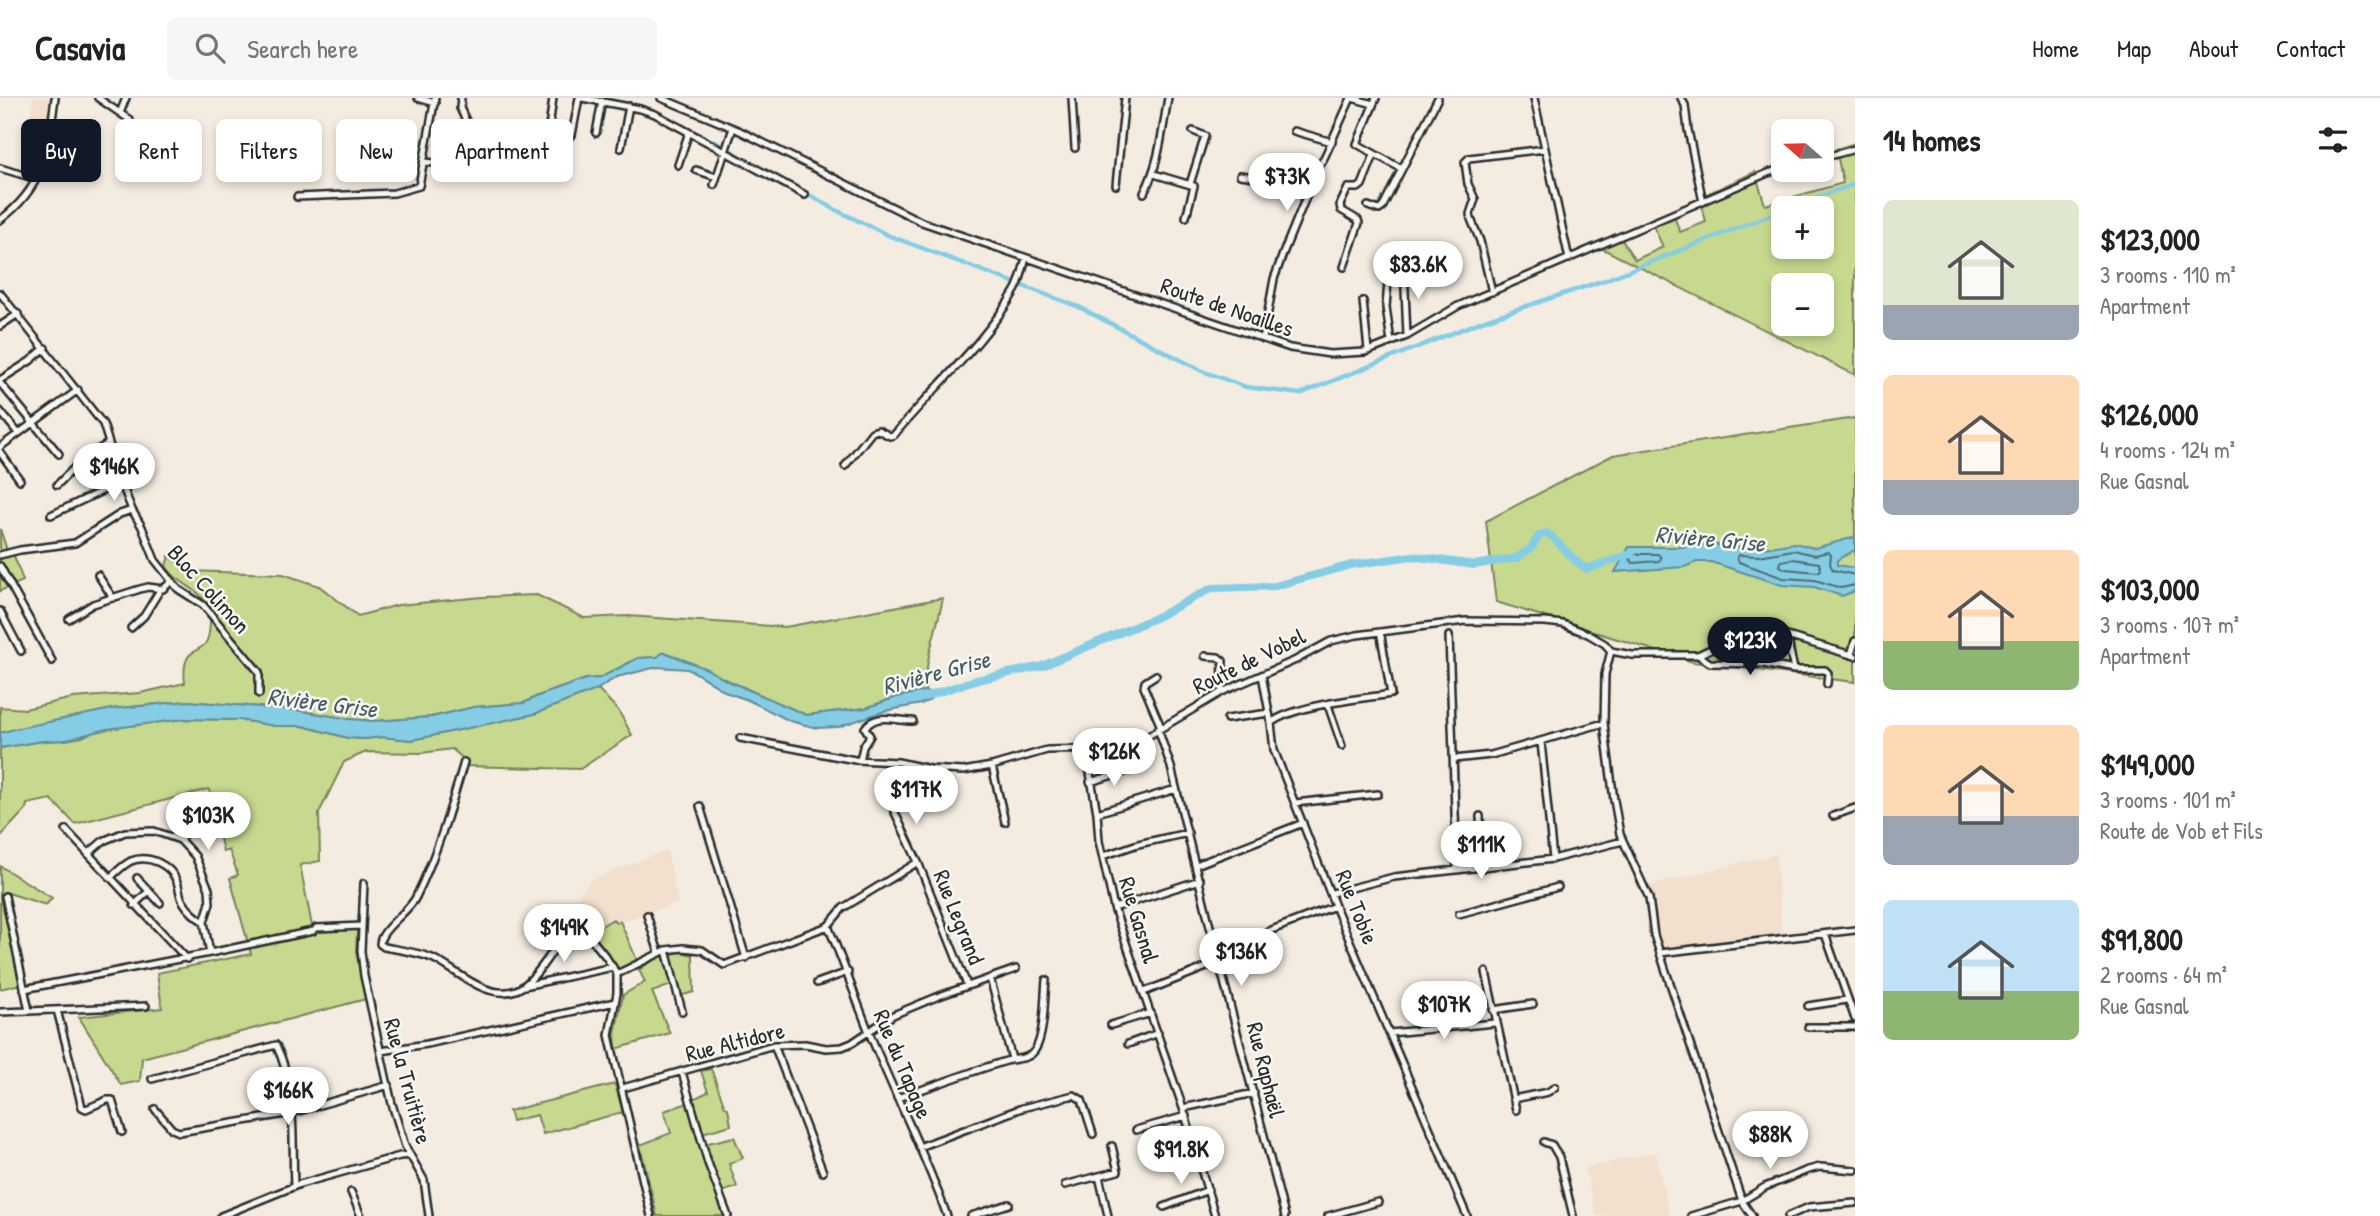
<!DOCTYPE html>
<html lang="en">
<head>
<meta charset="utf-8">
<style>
  :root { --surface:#fff; --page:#f6f6f6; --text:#222; --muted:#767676; --line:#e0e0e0; --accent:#111827 }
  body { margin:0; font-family:"Patrick Hand",sans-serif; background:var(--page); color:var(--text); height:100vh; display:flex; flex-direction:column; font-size:26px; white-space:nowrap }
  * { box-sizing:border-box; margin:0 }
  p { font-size:23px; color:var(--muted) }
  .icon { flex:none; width:38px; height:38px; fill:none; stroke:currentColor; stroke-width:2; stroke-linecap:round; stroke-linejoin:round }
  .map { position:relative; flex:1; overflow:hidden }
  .sheet { display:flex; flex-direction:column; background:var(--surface); width:525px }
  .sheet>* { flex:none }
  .banner { position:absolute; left:21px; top:21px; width:665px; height:63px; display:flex; gap:14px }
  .needle { width:46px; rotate:290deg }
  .buttons { position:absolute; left:1771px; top:21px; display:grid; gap:14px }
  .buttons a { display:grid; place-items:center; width:63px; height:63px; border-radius:10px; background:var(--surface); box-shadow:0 4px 10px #0003; font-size:35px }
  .price { position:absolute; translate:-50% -60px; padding:0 16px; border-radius:24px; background:#fff; color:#222; font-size:23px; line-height:46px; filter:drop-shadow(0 2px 4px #0008) }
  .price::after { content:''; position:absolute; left:50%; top:42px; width:21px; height:16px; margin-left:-10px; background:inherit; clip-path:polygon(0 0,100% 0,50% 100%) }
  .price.active { background:var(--accent); color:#fff }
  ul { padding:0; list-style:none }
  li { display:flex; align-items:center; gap:21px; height:175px; padding:0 28px }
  li span { display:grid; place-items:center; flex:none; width:196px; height:140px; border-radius:10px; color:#555 }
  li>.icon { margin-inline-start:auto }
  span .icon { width:84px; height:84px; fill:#fffc; stroke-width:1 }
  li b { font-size:30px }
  h2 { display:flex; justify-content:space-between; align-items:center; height:84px; padding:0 28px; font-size:30px }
  .chip { padding:0 24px; border-radius:10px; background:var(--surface); box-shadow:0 4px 10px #0003; font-size:24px; line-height:63px }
  .chip.active { background:var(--accent); color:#fff }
  header { display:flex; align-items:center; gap:42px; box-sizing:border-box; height:98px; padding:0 35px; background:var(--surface); border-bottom:2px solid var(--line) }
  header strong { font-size:33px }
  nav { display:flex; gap:38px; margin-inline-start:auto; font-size:24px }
  .search { width:490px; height:63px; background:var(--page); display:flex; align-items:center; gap:18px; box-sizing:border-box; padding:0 24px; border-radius:10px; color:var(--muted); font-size:26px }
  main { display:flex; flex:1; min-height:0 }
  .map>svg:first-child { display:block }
  .built { fill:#f2dfcd }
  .green { fill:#c6d98e; stroke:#78825c; stroke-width:2; fill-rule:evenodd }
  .water { fill:#85cde5; stroke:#618c9b; stroke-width:2 }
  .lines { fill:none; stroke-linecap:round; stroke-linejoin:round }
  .shore { stroke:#4f6c75; stroke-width:2 }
  .canal { stroke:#85cde5; stroke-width:4.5 }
  .river { stroke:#85cde5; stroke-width:8 }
  .minor-casing { stroke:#2b2b2b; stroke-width:10 }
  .minor { stroke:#f6f6f2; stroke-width:5 }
  .labels { text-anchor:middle; stroke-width:5; stroke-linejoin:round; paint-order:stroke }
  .street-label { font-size:23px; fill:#2b2b2b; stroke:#f6f6f2 }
  .water-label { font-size:24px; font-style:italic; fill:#465c63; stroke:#f6f6f2 }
</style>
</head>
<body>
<header>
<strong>Casavia</strong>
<div class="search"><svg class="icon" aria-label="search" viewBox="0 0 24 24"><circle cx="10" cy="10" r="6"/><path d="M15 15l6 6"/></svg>Search here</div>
<nav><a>Home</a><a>Map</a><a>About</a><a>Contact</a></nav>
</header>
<main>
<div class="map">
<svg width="1855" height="1118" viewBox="0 0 1855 1118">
  <rect width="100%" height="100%" fill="#f4ece1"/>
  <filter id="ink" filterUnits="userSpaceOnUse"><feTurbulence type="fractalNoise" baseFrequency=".0143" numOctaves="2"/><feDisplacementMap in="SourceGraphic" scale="14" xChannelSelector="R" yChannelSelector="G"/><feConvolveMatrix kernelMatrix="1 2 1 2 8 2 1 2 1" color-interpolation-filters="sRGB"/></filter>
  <g filter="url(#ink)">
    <path class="built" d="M32,0h26l-7,48 -21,-7z
      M667,752l11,53 -62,20 -3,-4 -23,14 -16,-12 -1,-4 7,-24 11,-13z
      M1776,756l6,81 -118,14 -16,-63z
      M1655,1054l15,64h-74l-11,-48z"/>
    <path class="green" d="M1855,45v232l-262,-131 25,-10 17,26 28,-13 -13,-28 22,-8 8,21 26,-10 -6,-25 55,-25 10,33 78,-22 -7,-34zM1783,110h39v39h-39zM1783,187h39v39h-39z
      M1855,320v264l-162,-20 -197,-60 -10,-81 127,-66z
      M0,431l7,21 6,3 10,28 -23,10z
      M169,458l19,15 95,3 36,12 39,30 40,-11 85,-8 54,-2 47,23 44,-2 157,11 158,-29c-6,32 -18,60 -18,93l-28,6 -31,11 -60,7 -142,-63 -6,5 -20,1 -38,20 -14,1 -48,17 -14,7 -50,4 -43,10 -56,4 -26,-2 -53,-9 -109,-9 -75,8 -112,24v-26l25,2 48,-11 67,-5 45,-10c-1,-8 -2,-18 3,-26 4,-6 13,-8 17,-13 6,-8 6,-30 3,-38 -9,-19 -32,-22 -42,-40z
      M598,591l20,21 14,25 -52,34 -115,-3 2,-4 -15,-13 -31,4 -55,-1 -22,10 -25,51 1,48 -20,4 13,66 44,-2 -1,23 10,47 -224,59 -2,23 -19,4 -42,-68 83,-9 -5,-35 94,-19 -21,-76 8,-3 -9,-25 -6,2 -14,-63 -134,35 -24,-25 -24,5 -1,5 -26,28v-89l42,-7 23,-1 17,-3 8,-4 36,-7 58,-7 56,1 35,6h28l45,12 18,1 15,-2 31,3 122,-26z
      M0,768l52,32 -6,7 -41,-13 -4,5 20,87 -21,5z
      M613,821l3,4 4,-2 17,39 -19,10 -28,-37z
      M680,854l13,3 1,37 -14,4 -6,-12 -22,8 18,41 -54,16 -1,-16 8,-38 22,-13 -6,-12 16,-12z
      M711,971l14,38 3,1 3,17 -29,8 -9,-34 15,-7 -7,-21z
      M615,986l8,28 -80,22 -6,-19 -25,6 -3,-10z
      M688,1005l17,62 19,51h-67l-17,-71 31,-12 -7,-22z
      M734,1039l9,21 -14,6 8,23 -16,5 -17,-48z"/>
    <path class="water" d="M1855,439v13l-18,10v5l18,3v23l-13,5 -28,-9 -32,-2 -71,-23h-14l-13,5 -69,5 14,-25h54l25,-3 50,5 36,-6 21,5z
      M664,554l43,17 17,10 82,36 60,-7 31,-11 28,-6 10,4 -7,6 -7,3 -36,7 -47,16 -21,1 -27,-7 -42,-21 -20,-7 -34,-21 -7,-3 -30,-2 -40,10 -21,13 -62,24 -122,26 -31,-3 -15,2 -18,-1 -45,-12h-28l-35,-6 -56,-1 -77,10 -42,11 -23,1 -42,7v-15l14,-4 98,-20 75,-8 109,9 53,9 26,2 57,-4 42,-10 50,-4 14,-7 48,-17 14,-1 38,-20 19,-1z"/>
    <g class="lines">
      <path class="shore" d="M1634,456h24l3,4 -2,3 -26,2 -3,-4z
        M1793,461l26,4 2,7 -3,2 -33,-3 -5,-3 1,-5z
        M1855,477l-22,-5 -3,-6 1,-9 -3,-3 -13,3 -22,-5 -34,6 -20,-1 -2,3 2,4 44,16 32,2 26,8 14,-3"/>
      <path class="canal" d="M602,0l28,7
        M684,29l37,18
        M731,53l105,59 54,26 189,71 123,64 44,16 54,7 185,-74 120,-40 178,-70
        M1787,110l68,-24"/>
      <path class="river" d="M922,600l50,-17 70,-15 115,-49 55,-29 63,-2 76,-21 61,-9 62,9 43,-7 14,-10 8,-12 8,-3c15,10 23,27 40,36l44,-15"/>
      <defs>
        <path id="minor" d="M98,0l32,22
          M418,0l17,5
          M582,0l58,11 15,5 150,81
          M661,0l77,32 184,92 368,126 40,6 35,-2 14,-5 28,-11 51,-30 310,-133 15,-5
          M1072,0l3,50
          M1352,0l21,6
          M1376,0l-19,46 45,25
          M1534,0l35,161
          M1681,0l4,7 3,25 15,72
          M120,15l6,-15
          M1294,33l38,11
          M596,35l6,-32
          M548,37l5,-37
          M572,37l7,-37
          M621,50l8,-42
          M1822,60l33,-9
          M424,64l35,3 9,-40 -8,-17 1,-10
          M678,67l11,-33
          M0,70l37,11
          M696,72l20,7
          M1154,76l40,12 -8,31
          M1240,77l72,10
          M1190,86l15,-48 -12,-5
          M714,87l19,-57
          M1116,87l9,-87
          M1144,95c16,-31 18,-62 24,-95
          M297,99l97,-4 25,-7 16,-88
          M1368,108l11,4 3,-2 56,-110
          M0,122c45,-33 48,-70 55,-122
          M1404,168l3,70
          M1344,169l15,-44 -1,-3 -17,-10 -1,-5 8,-17h10l4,-3 12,-30
          M1389,171l-3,38 5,35
          M1492,194l-12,-51 -9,-22 -1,-5 5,-15 -7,-15 -3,-22 4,-4 76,-9
          M0,195l103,131 18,58 11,28 10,17 13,33 23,29 25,16 56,67v22
          M1363,203l5,49
          M0,228l18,-12
          M1263,241l11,-60 10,-28 33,-81 8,-14 26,-58
          M0,282l30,-19 15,-13
          M0,285l59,71
          M0,313l18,22
          M0,349l78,-57
          M0,354l20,28
          M845,368l27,-34 6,-2 12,6 4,-1c39,-47 92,-93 122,-146 5,-9 7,-21 10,-31
          M57,387l26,-26 26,-16
          M51,417l70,-33
          M0,457l20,-5 55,-7 45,-29 12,-4
          M0,468l52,95
          M98,477l15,23
          M0,513l21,40
          M69,521l24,-15 47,-15 8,-2 15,2 9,-8
          M131,530l13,-12 16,-26
          M1381,538l10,58c-31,5 -97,11 -120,29l3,27 61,156 132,310
          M1449,538l8,234
          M1787,538l7,34
          M1749,539l2,27
          M1611,553l-6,23 -1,49 10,77 6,34 29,64 5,37 88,266 10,15
          M1611,553l21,4h66l25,-12 45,-9 19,2 68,20
          M1698,557l12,8 53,1 31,6h31l3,3 -1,11
          M1851,557l4,-14
          M1205,558l13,1 5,4 -1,31
          M1156,577l-11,7 -1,5 17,40
          M1262,577l9,48
          M1328,607l14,41
          M1227,621l42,-6
          M1158,631l13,38 45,184 69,265
          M740,640l115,22 43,2 32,7 33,2 29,-5 55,-16 52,-1 39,-7 84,-50 74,-32 35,-19 26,-6 108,-14 80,1 18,2 25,10 17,10 6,7
          M1541,644l12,117
          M1086,652l11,63 2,28 15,67 69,200 32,108
          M1454,661l37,-4 113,-32
          M860,662l3,-13 7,-11 -5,-8c12,-16 30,-7 48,-7
          M464,664c-13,45 -27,92 -48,135 -7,15 -36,32 -36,47l4,3c16,3 33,5 48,11 24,11 54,43 84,32 19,-7 43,-49 54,-66l15,7 21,26 11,17v19l-8,42 42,181
          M992,668l13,56
          M1090,684l40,-12
          M890,704l28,60 49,123
          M1295,705l83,-9
          M700,708l46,152
          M1097,715l79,-24
          M1480,718l2,52
          M1833,718l22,-8
          M66,732l121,129
          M180,742l14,-21
          M1103,758l35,-12 50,-11
          M1196,767l107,-42
          M110,780c6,-6 13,-13 21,-17 18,-7 40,4 46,21 3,7 2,15 7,21 5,8 12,14 20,19
          M137,780l23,25
          M364,785l-3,68 3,25 28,128 13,42 19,34 5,36
          M1332,795l62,-16 159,-18 70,-18
          M134,807l15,-14
          M1114,810l86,-28
          M1459,816l99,-27
          M647,817l12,38
          M828,828c15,35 27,71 41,106 25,62 56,121 78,184
          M316,830l46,-2
          M1825,836l30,85
          M666,852l16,61
          M1216,853l119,-45
          M210,855l103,-22
          M1660,855l195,-23
          M1486,874l30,138
          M617,876l49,-24 17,-2 19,2 22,15 104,-39 15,-18 75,-46
          M990,880l22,81
          M817,885l31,-11
          M524,888l89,-19
          M24,891l186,-36 -6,-31 6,-19 -1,-14 -14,-33 -15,-16 -26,-9 -29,1 -22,9 -15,13
          M1144,894l75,-30
          M1808,908l39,-6
          M57,912l25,97 4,2 21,-9h5l10,32
          M1493,912l40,-6
          M29,913l117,-5
          M0,914l29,-1 -24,-115
          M1111,927l40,-12
          M1808,929h47
          M1390,935l105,-10
          M1128,946l30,-11
          M774,947l49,127
          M381,953l46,-7 188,-42
          M682,974l26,91 20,53
          M152,981l124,-34c21,42 16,95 18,141
          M623,990l151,-43 31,-1 21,4 16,-1 10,-4 41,-28 46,-19 77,-27
          M897,1000c37,-12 72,-26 109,-37 10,-3 23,-1 29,-11 10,-16 9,-51 11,-70
          M1513,1001l35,-7 7,-5
          M1183,1010l71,-15
          M155,1011l17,20 7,3 113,-19 97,-28
          M1136,1032l50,-14
          M1544,1044l8,3 7,12 14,59
          M919,1049l103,-39 52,-13 8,5 11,34
          M1099,1078l9,40
          M1065,1087l53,-14 -6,-25
          M351,1094l10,24
          M1164,1109l44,-17
          M221,1118l79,-32 100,-28 9,-1
          M971,1118l38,-12
          M1328,1118l50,-14
          M1691,1118l51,-15 23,-14 43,-17 12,-3 35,3
          M1788,1118l21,-9 46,-4"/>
      </defs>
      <use href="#minor" class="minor-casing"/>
      <use href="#minor" class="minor"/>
    </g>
  </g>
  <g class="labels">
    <g class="street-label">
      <text transform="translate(1227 209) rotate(19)" y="8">Route de Noailles</text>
      <text transform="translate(209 491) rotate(48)" y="8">Bloc Colimon</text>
      <text transform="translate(1249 563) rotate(-26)" y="8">Route de Vobel</text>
      <text transform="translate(1357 809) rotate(68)" y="8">Rue Tobie</text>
      <text transform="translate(959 819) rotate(68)" y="8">Rue Legrand</text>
      <text transform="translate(1139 822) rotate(73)" y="8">Rue Gasnal</text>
      <text transform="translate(735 944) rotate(-14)" y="8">Rue Altidore</text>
      <text transform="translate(903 966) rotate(67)" y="8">Rue du Tapage</text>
      <text transform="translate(1266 972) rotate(76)" y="8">Rue Raphaël</text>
      <text transform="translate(408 983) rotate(75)" y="8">Rue la Truitière</text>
    </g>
    <g class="water-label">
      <text transform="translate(1710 441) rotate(5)" y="8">Rivière Grise</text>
      <text transform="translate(936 575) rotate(-15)" y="8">Rivière Grise</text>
      <text transform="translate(322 605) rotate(7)" y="8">Rivière Grise</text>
    </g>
  </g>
</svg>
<div class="buttons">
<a><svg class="needle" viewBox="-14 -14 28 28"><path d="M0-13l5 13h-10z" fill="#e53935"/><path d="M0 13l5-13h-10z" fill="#767676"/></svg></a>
<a>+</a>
<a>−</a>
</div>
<b class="price" style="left:1287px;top:115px">$73K</b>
<b class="price" style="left:1418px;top:203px">$83.6K</b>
<b class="price" style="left:114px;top:405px">$146K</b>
<b class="price active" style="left:1750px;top:579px">$123K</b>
<b class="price" style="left:1114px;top:690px">$126K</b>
<b class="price" style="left:916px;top:728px">$117K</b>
<b class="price" style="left:208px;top:754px">$103K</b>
<b class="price" style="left:1481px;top:783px">$111K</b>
<b class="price" style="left:564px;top:866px">$149K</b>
<b class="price" style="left:1241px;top:890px">$136K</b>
<b class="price" style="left:1444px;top:943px">$107K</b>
<b class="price" style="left:288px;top:1029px">$166K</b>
<b class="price" style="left:1770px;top:1073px">$88K</b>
<b class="price" style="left:1181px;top:1088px">$91.8K</b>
<div class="banner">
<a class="chip active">Buy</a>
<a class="chip">Rent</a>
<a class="chip">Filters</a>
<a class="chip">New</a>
<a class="chip">Apartment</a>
</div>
</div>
<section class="sheet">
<h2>14 homes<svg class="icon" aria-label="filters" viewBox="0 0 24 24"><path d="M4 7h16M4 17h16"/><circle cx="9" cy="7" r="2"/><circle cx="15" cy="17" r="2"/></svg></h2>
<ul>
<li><span style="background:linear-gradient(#dfe7d0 75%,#9aa5b1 0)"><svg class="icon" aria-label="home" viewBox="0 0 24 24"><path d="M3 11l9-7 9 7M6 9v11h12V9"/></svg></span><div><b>$123,000</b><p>3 rooms · 110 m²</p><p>Apartment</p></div></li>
<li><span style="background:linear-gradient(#ffd9b3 75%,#9aa5b1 0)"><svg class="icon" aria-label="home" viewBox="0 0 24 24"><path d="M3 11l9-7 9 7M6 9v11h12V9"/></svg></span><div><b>$126,000</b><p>4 rooms · 124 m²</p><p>Rue Gasnal</p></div></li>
<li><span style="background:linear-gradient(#ffd9b3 65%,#8fb573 0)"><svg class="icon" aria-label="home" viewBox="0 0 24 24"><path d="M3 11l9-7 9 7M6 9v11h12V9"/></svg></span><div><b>$103,000</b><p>3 rooms · 107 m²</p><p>Apartment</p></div></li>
<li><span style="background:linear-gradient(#ffd9b3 65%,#9aa5b1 0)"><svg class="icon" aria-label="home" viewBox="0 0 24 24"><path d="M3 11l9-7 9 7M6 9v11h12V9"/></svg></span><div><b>$149,000</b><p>3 rooms · 101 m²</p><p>Route de Vob et Fils</p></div></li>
<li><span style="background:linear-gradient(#bfe0f5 65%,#8fb573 0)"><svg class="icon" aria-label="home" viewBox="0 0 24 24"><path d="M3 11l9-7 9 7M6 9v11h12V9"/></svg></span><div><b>$91,800</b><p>2 rooms · 64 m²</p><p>Rue Gasnal</p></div></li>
</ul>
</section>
</main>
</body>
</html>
